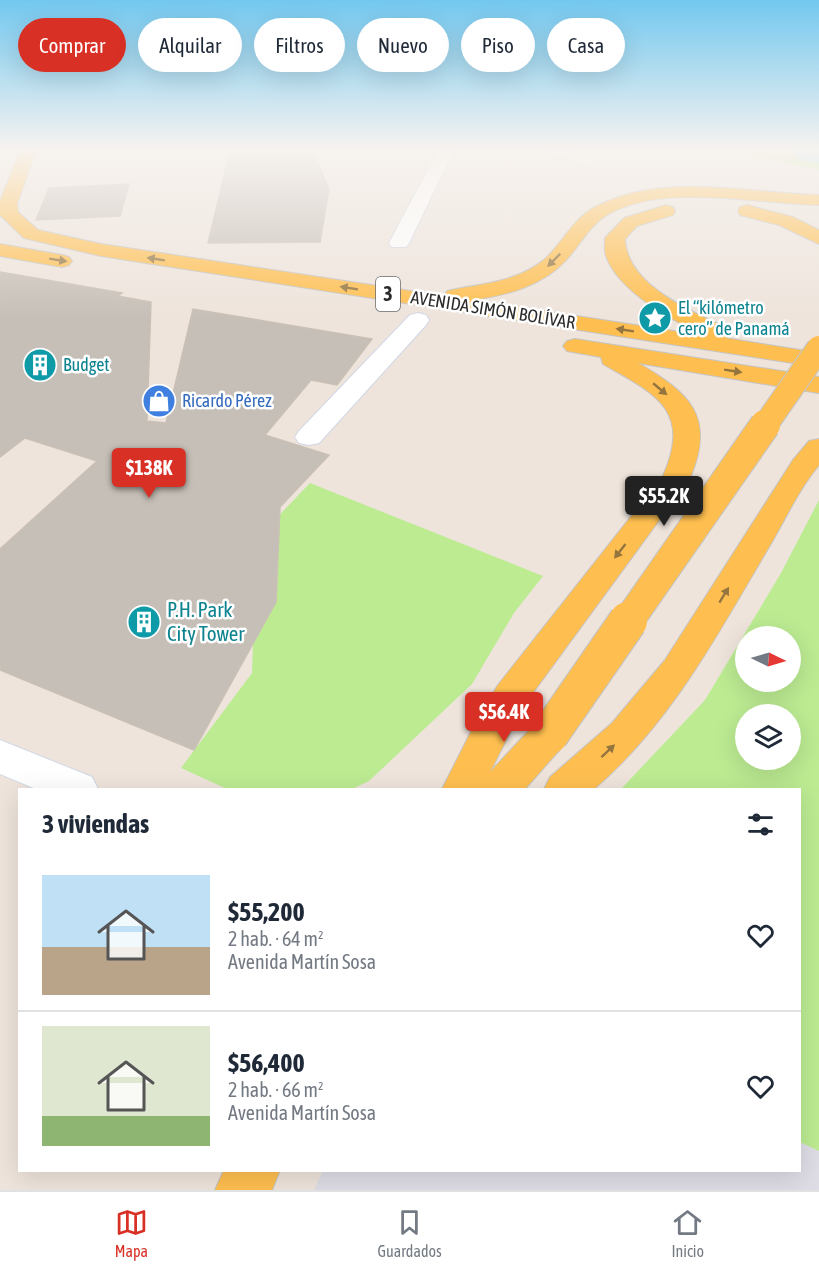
<!DOCTYPE html>
<html lang="es">
<head>
<meta charset="utf-8">
<style>
  :root { --surface:#fff; --page:#f6f6f7; --text:#1f2937; --muted:#747a83; --line:#e0e1e3; --accent:#d93025 }
  body { margin:0; font-family:"Asap Condensed",sans-serif; background:var(--page); color:var(--text); height:100vh; display:flex; flex-direction:column; font-size:22px; white-space:nowrap }
  * { box-sizing:border-box; margin:0 }
  p { font-size:20px; color:var(--muted) }
  .icon { flex:none; width:33px; height:33px; fill:none; stroke:currentColor; stroke-width:2; stroke-linecap:round; stroke-linejoin:round }
  .map { position:relative; flex:1; overflow:hidden }
  .details { position:absolute; left:18px; top:788px; width:783px; height:384px; display:flex; flex-direction:column; background:var(--surface); border-radius:0px; box-shadow:0 6px 24px #0002 }
  .details>* { flex:none }
  .top-card { position:absolute; left:18px; top:18px; width:783px; height:54px; display:flex; gap:12px }
  .needle { width:39px; rotate:95deg }
  .fabs { position:absolute; left:735px; top:626px; display:grid; gap:12px }
  .fabs a { display:grid; place-items:center; width:66px; height:66px; border-radius:50%; background:var(--surface); box-shadow:0 6px 24px #0002; font-size:30px }
  .price { position:absolute; translate:-50% -51px; padding:0 14px; border-radius:6px; background:var(--accent); color:#fff; font-size:20px; line-height:39px; filter:drop-shadow(0 2px 3px #0008) }
  .price::after { content:''; position:absolute; left:50%; top:36px; width:18px; height:14px; margin-left:-9px; background:inherit; clip-path:polygon(0 0,100% 0,50% 100%) }
  .price.on { background:#222; color:#fff }
  ul { padding:0; list-style:none }
  li { display:flex; align-items:center; gap:18px; height:150px; padding:0 24px }
  li+li { border-top:2px solid var(--line) }
  li span { display:grid; place-items:center; flex:none; width:168px; height:120px; border-radius:0px; color:#555 }
  li>.icon { margin-inline-start:auto }
  span .icon { width:72px; height:72px; fill:#fffc; stroke-width:1 }
  li b { font-size:26px }
  h2 { display:flex; justify-content:space-between; align-items:center; height:72px; padding:0 24px; font-size:26px }
  .tag { padding:0 21px; border-radius:27px; background:var(--surface); box-shadow:0 6px 24px #0002; font-size:21px; line-height:54px }
  .tag.on { background:var(--accent); color:#fff }
  .menu { display:flex; justify-content:space-around; align-items:center; height:84px; border-top:2px solid var(--line); background:var(--surface); font-size:16px; color:var(--muted) }
  .menu a { display:grid; justify-items:center; gap:3px }
  .menu .on { color:var(--accent) }
  .map>svg:first-child { display:block }
  .industrial { fill:#dedde6 }
  .green { fill:#bceb92; fill-rule:evenodd }
  .lines { fill:none; stroke-linecap:round; stroke-linejoin:round }
  .river { fill:#63e7fb; fill-rule:evenodd }
  .building { fill:#c6bfb7; stroke:#cac0b5; stroke-width:1.5 }
  .minor-casing { stroke:#d1d7e5; stroke-width:2 }
  .major-casing { stroke:#c4c4c4; stroke-width:2 }
  .minor { fill:#fff; fill-rule:evenodd }
  .major { fill:#ffbf50; fill-rule:evenodd }
  .major-bridge-far2-casing { stroke:#c4c4c4; stroke-width:26; stroke-linecap:butt }
  .major-bridge-far1-casing { stroke:#c4c4c4; stroke-width:32; stroke-linecap:butt }
  .major-bridge-casing { stroke:#c4c4c4; stroke-width:40; stroke-linecap:butt }
  .major-bridge-far2 { stroke:#ffbf50; stroke-width:24 }
  .major-bridge-far1 { stroke:#ffbf50; stroke-width:30 }
  .major-bridge { stroke:#ffbf50; stroke-width:38 }
  .oneway { fill:#95753e }
  .labels { text-anchor:middle; stroke-width:5; stroke-linejoin:round; paint-order:stroke }
  .far-culture-label { font-size:18px; fill:#0d838f; stroke:#fff; text-anchor:start }
  .far-street-label { font-size:18px; fill:#2b2b2b; stroke:#fff }
  .far-shop-label { font-size:18px; fill:#366cbe; stroke:#fff; text-anchor:start }
  .shield { fill:#fff; stroke:#6b6b6b; stroke-width:1.5 }
  .shield-label { font-size:20px; font-weight:bold; fill:#2b2b2b }
  .culture-label { font-size:21px; fill:#0d838f; stroke:#fff; text-anchor:start }
</style>
</head>
<body>
<div class="map">
<svg width="819" height="1190" viewBox="0 0 819 1190">
  <rect width="100%" height="100%" fill="#eee4dc"/>
  <path class="industrial" d="M800,1142l19,9v39h-505l9,-20h477z"/>
  <path class="green" d="M728,151h91v19z
    M310,483l233,93 -29,37 -42,71 -103,97 -17,8h-125l-46,-21 71,-95 1,-30 23,-41 3,-67 -14,-5z
    M819,500v651l-19,-9v-353h-179l84,-89 76,-127zM746,636h44v45h-44zM746,714h44v45h-44z"/>
  <g class="lines">
    <path class="river" d="M793,151h26v12l-21,-4z"/>
  </g>
  <path class="building" d="M230,151h83l16,38 -9,53 -112,1z
    M129,184l-9,32 -84,4 13,-32z
    M0,272l122,21 -4,3 33,6 -4,119 19,2 27,-114 179,30 -35,46 -26,-5 -46,55 64,20 -49,52 -4,95 -82,148 -194,-80v-121l97,-88 -72,-23 -25,19z"/>
  <g class="lines">
    <defs>
      <path id="minor" d="M440,151h18l-9,9 -40,83 -3,4h-14l-3,-4 45,-85z
        M547,151h30l19,4 2,4 -8,5 -41,-10z
        M418,313l8,2 3,5 -3,5 -107,118 -10,2 -10,-2 -4,-6 4,-6 111,-116z
        M0,740l92,37 6,12h-62l-36,-15z"/>
      <path id="major" d="M20,151h16l-19,53 1,8 20,18 63,14 343,52 3,-5c35,-8 70,-8 99,-33 18,-17 28,-41 51,-52 67,-34 150,-13 222,-11v10c-63,-1 -156,-23 -212,10 -18,11 -26,29 -40,44 -24,27 -60,36 -94,41l233,36c-33,-15 -88,-45 -100,-80 -2,-5 -1,-13 -1,-18l19,-20 42,-13 7,2 2,4 -2,4 -36,11 -12,13c2,46 65,72 102,89l4,5 -6,5 94,15v14l-718,-111 -77,-18 -24,-23v-14z
        M747,205l46,12 26,13v14l-40,-19 -39,-10 -2,-4 2,-4z
        M0,244l62,11 7,2 3,4 -3,4 -7,2 -62,-11z
        M575,339l244,38v16l-181,-30c52,30 78,54 52,115l-166,227 -34,67 45,-48 14,-5 14,5 5,11 -5,11 -38,43h-83l37,-73 19,-31 165,-209c29,-66 -7,-82 -60,-112l-2,-7 -34,-6 -4,-5 4,-5z
        M819,439v26c-20,24 -34,55 -50,82 -51,86 -97,175 -175,242h-50l6,-12 62,-54 53,-63 128,-200 16,-19z
        M224,1170h56l-8,20h-57z"/>
    </defs>
    <use href="#minor" class="minor-casing"/>
    <use href="#major" class="major-casing"/>
    <use href="#minor" class="minor"/>
    <use href="#major" class="major"/>
    <defs>
      <path id="major-bridge-far2" d="M764,427l55,-79"/>
      <path id="major-bridge-far1" d="M627,623l138,-198"/>
      <path id="major-bridge" d="M549,735l79,-114"/>
    </defs>
    <use href="#major-bridge-far2" class="major-bridge-far2-casing"/>
    <use href="#major-bridge-far1" class="major-bridge-far1-casing"/>
    <use href="#major-bridge" class="major-bridge-casing"/>
    <use href="#major-bridge-far2" class="major-bridge-far2"/>
    <use href="#major-bridge-far1" class="major-bridge-far1"/>
    <use href="#major-bridge" class="major-bridge"/>
  </g>
  <defs><path id="oneway-solid" d="M-6-.8H1V-3.2L6.5 0L1 3.2V.8H-6Z" transform="scale(1.5)"/></defs>
  <g class="oneway">
    <use href="#oneway-solid" transform="translate(156 259) rotate(-171)"/>
    <use href="#oneway-solid" transform="translate(58 260) rotate(9)"/>
    <use href="#oneway-solid" transform="translate(554 260) rotate(135)"/>
    <use href="#oneway-solid" transform="translate(349 288) rotate(-171)"/>
    <use href="#oneway-solid" transform="translate(625 330) rotate(-171)"/>
    <use href="#oneway-solid" transform="translate(733 371) rotate(9)"/>
    <use href="#oneway-solid" transform="translate(660 389) rotate(40)"/>
    <use href="#oneway-solid" transform="translate(620 551) rotate(128)"/>
    <use href="#oneway-solid" transform="translate(724 595) rotate(-59)"/>
    <use href="#oneway-solid" transform="translate(608 751) rotate(-43)"/>
  </g>
  <linearGradient id="sky" x2="0" y2="1"><stop stop-color="#73c8f0"/><stop offset="0.47" stop-color="#f7f3ef"/><stop offset="1" stop-color="#f7f3ef" stop-opacity="0"/></linearGradient>
  <rect width="819" height="318" fill="url(#sky)"/>
  <defs>
    <symbol id="sight-disc" viewBox="-11 -11 22 22"><circle r="9.5" fill="#0f9aa8" stroke="#fff"/><path d="M0-6L1.8-2.2L6-1.7L2.9 1.2L3.7 5.4L0 3.3L-3.7 5.4L-2.9 1.2L-6-1.7L-1.8-2.2Z" fill="#fff"/></symbol>
    <symbol id="building-disc" viewBox="-11 -11 22 22"><circle r="9.5" fill="#0f9aa8" stroke="#fff"/><path d="M-4-6H4V6H1V3H-1V6H-4ZM-2.5-4.3h1.7v1.8h-1.7ZM.8-4.3h1.7v1.8H.8ZM-2.5-1h1.7V.8h-1.7ZM.8-1h1.7V.8H.8Z" fill="#fff"/></symbol>
    <symbol id="shop-disc" viewBox="-11 -11 22 22"><circle r="9.5" fill="#3f7fe0" stroke="#fff"/><path d="M-5-2.5h2.3a2.7 3.5 0 0 1 5.4 0H5L5.5 6h-11ZM-1.5-2.5h3a1.5 2.3 0 0 0-3 0Z" fill="#fff"/></symbol>
  </defs>
  <g fill-rule="evenodd">
    <use href="#sight-disc" x="636" y="299" width="38" height="38"/>
    <use href="#building-disc" x="21" y="346" width="38" height="38"/>
    <use href="#shop-disc" x="140" y="382" width="38" height="38"/>
    <use href="#building-disc" x="125" y="603" width="38" height="38"/>
  </g>
  <g class="labels">
    <g class="far-culture-label">
      <text x="678" y="314">El “kilómetro<tspan x="678" dy="21">cero” de Panamá</tspan></text>
      <text x="63" y="371">Budget</text>
    </g>
    <g class="far-street-label">
      <text transform="translate(493 310) rotate(9)" y="6">AVENIDA SIMÓN BOLÍVAR</text>
    </g>
    <g class="far-shop-label">
      <text x="182" y="407">Ricardo Pérez</text>
    </g>
    <rect class="shield" x="376" y="277" width="24" height="34" rx="4.5"/>
    <g class="shield-label">
      <text x="388" y="301">3</text>
    </g>
    <g class="culture-label">
      <text x="167" y="617">P.H. Park<tspan x="167" dy="24">City Tower</tspan></text>
    </g>
  </g>
</svg>
<div class="fabs">
<a><svg class="needle" viewBox="-14 -14 28 28"><path d="M0-13l5 13h-10z" fill="#e53935"/><path d="M0 13l5-13h-10z" fill="#747a83"/></svg></a>
<a><svg class="icon" aria-label="layers" viewBox="0 0 24 24"><path d="M12 4l9 5-9 5-9-5zM3 14l9 5 9-5"/></svg></a>
</div>
<b class="price" style="left:149px;top:499px">$138K</b>
<b class="price on" style="left:664px;top:527px">$55.2K</b>
<b class="price" style="left:504px;top:743px">$56.4K</b>
<div class="top-card">
<a class="tag on">Comprar</a>
<a class="tag">Alquilar</a>
<a class="tag">Filtros</a>
<a class="tag">Nuevo</a>
<a class="tag">Piso</a>
<a class="tag">Casa</a>
</div>
<section class="details">
<h2>3 viviendas<svg class="icon" aria-label="filters" viewBox="0 0 24 24"><path d="M4 7h16M4 17h16"/><circle cx="9" cy="7" r="2"/><circle cx="15" cy="17" r="2"/></svg></h2>
<ul>
<li><span style="background:linear-gradient(#bfe0f5 60%,#b9a48a 0)"><svg class="icon" aria-label="home" viewBox="0 0 24 24"><path d="M3 11l9-7 9 7M6 9v11h12V9"/></svg></span><div><b>$55,200</b><p>2 hab. · 64 m²</p><p>Avenida Martín Sosa</p></div><svg class="icon" aria-label="heart" viewBox="0 0 24 24"><path d="M12 20l-8-8c-3-5 5-10 8-4 3-6 11-1 8 4z"/></svg></li>
<li><span style="background:linear-gradient(#dfe7d0 75%,#8fb573 0)"><svg class="icon" aria-label="home" viewBox="0 0 24 24"><path d="M3 11l9-7 9 7M6 9v11h12V9"/></svg></span><div><b>$56,400</b><p>2 hab. · 66 m²</p><p>Avenida Martín Sosa</p></div><svg class="icon" aria-label="heart" viewBox="0 0 24 24"><path d="M12 20l-8-8c-3-5 5-10 8-4 3-6 11-1 8 4z"/></svg></li>
</ul>
</section>
</div>
<nav class="menu">
<a class="on"><svg class="icon" aria-label="map" viewBox="0 0 24 24"><path d="M3 6l6-2 6 2 6-2v14l-6 2-6-2-6 2zM9 4v14M15 6v14"/></svg>Mapa</a>
<a><svg class="icon" aria-label="saved" viewBox="0 0 24 24"><path d="M7 4h10v16l-5-4-5 4z"/></svg>Guardados</a>
<a><svg class="icon" aria-label="home" viewBox="0 0 24 24"><path d="M3 11l9-7 9 7M6 9v11h12V9"/></svg>Inicio</a>
</nav>
</body>
</html>
